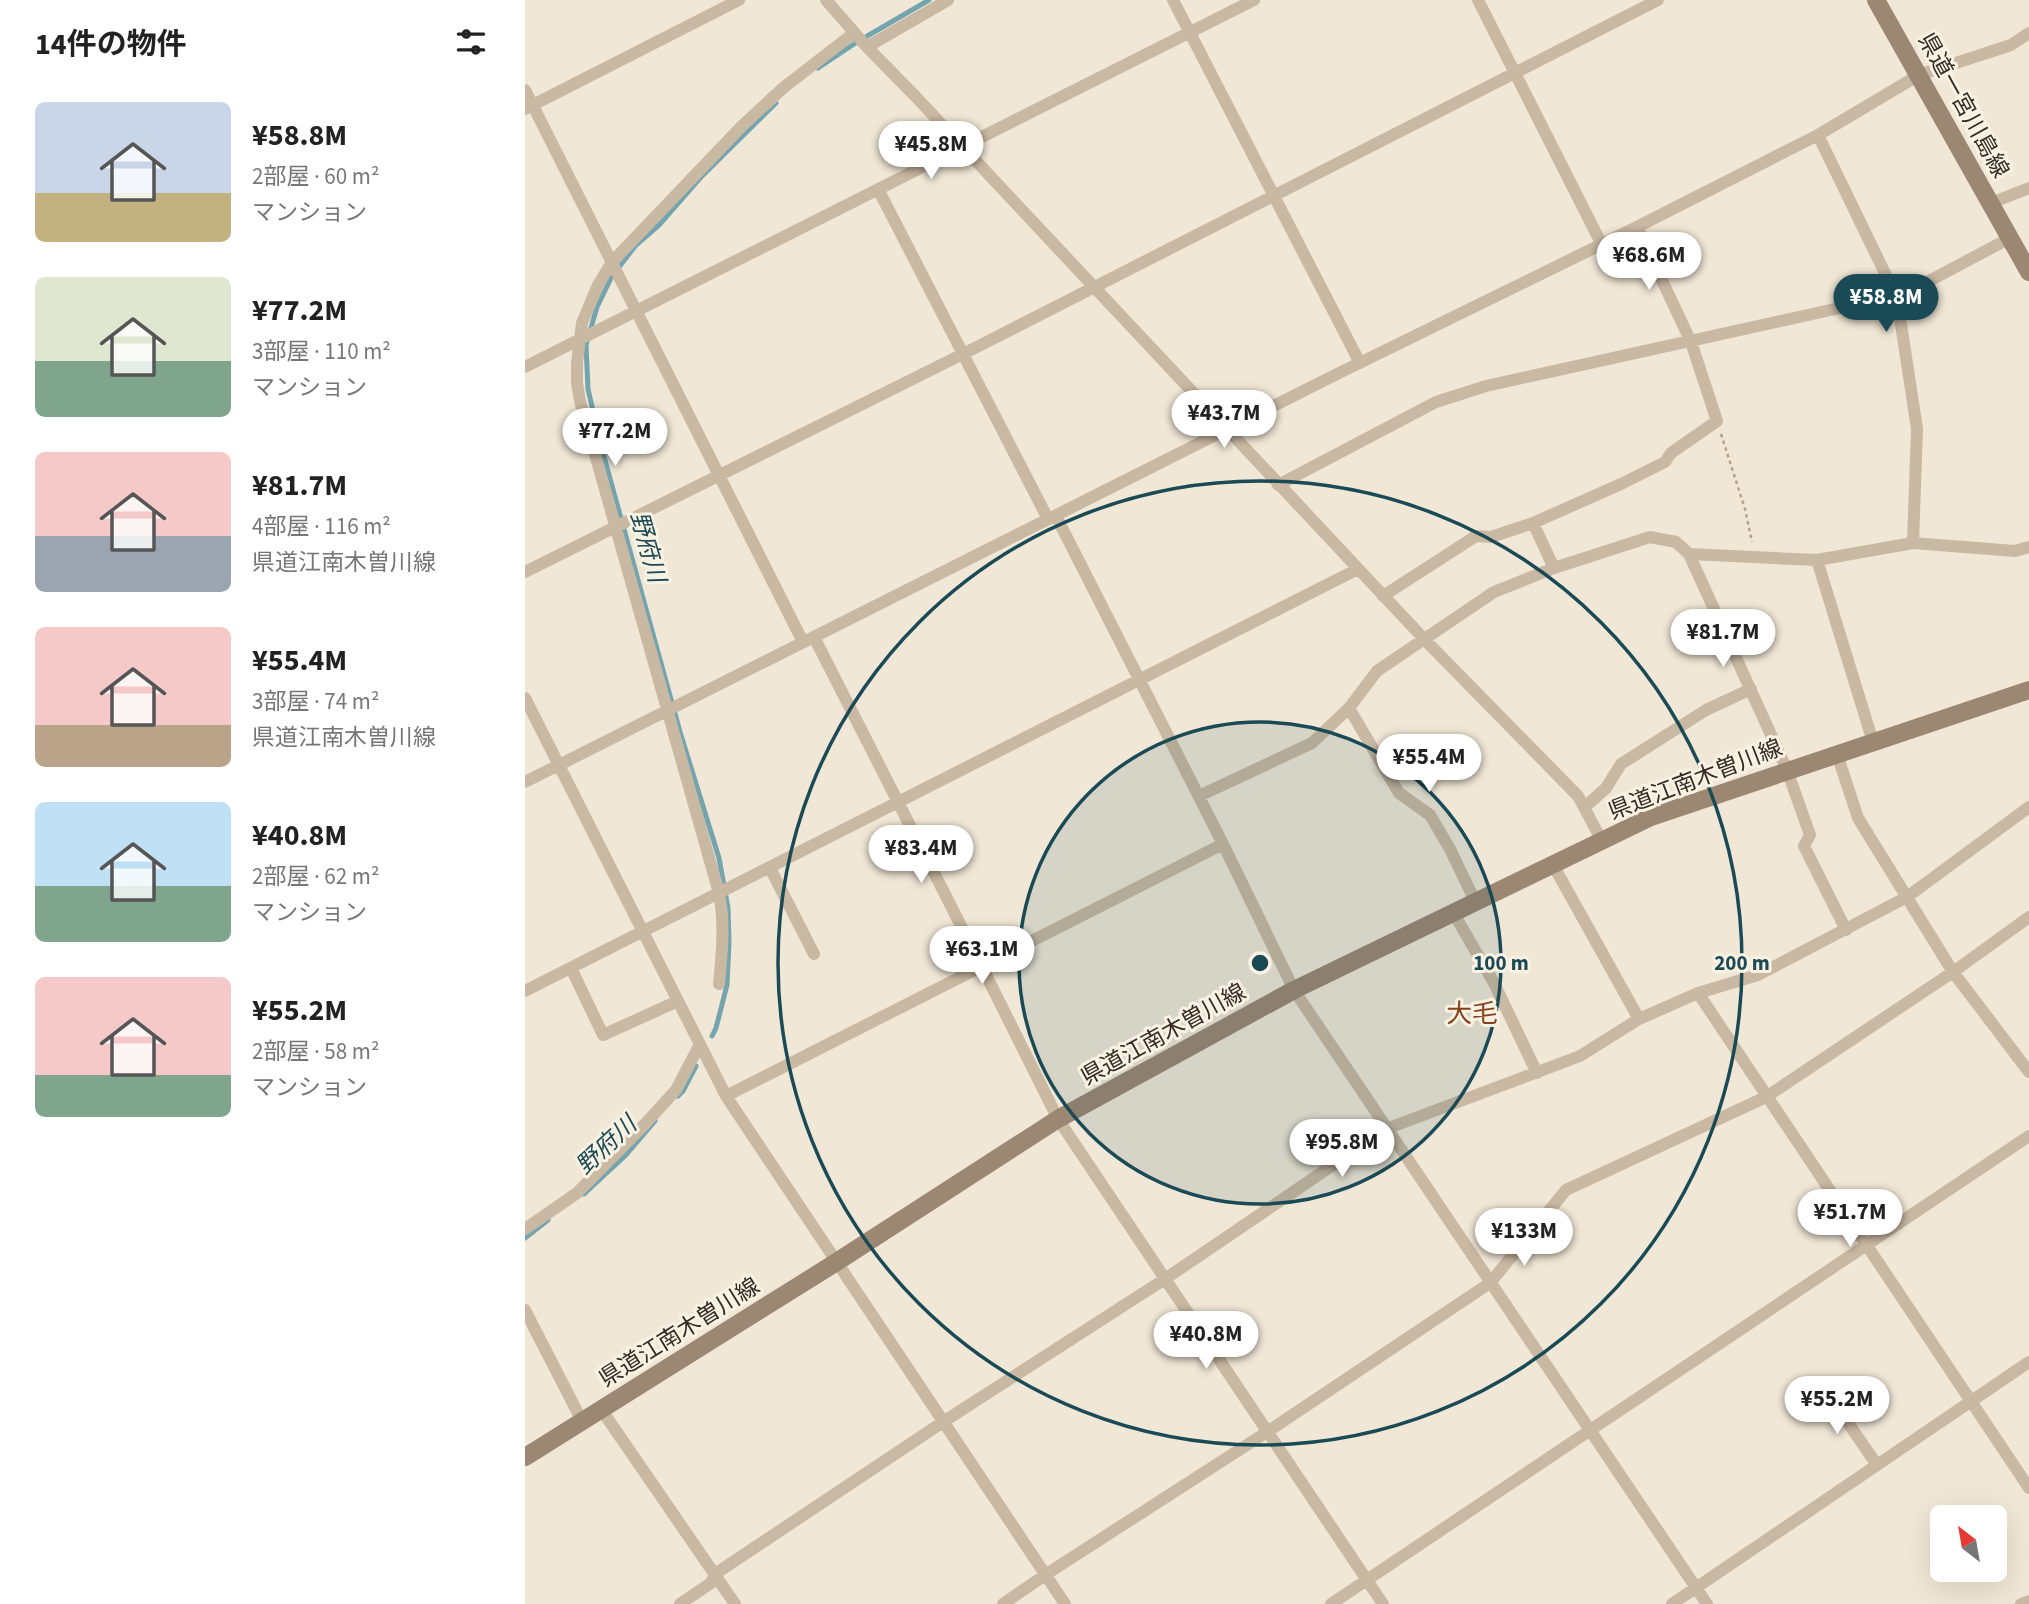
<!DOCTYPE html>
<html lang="ja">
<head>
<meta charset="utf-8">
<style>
  :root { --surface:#fff; --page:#f2f2f2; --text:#222; --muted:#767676; --accent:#1a4a55 }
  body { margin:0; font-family:"Source Sans 3","Noto Sans JP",sans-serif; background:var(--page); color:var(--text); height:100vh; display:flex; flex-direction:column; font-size:26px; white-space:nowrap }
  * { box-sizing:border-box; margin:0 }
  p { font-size:23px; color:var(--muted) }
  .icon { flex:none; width:38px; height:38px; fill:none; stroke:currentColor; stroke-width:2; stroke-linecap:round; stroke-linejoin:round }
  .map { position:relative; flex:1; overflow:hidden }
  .drawer { display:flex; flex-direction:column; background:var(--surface); width:525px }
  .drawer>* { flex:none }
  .needle { width:46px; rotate:329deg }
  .controls { position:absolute; left:1405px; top:1505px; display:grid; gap:14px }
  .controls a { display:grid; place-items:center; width:77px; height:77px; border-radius:10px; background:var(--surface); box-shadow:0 7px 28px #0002; font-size:35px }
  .price { position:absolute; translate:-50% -60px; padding:0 16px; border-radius:24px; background:#fff; color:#222; font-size:23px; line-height:46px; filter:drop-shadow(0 2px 4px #0008) }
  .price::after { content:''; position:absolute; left:50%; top:42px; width:21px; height:16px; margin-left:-10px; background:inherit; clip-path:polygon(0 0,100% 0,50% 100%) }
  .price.on { background:var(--accent); color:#fff }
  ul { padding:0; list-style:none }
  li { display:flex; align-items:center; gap:21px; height:175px; padding:0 35px }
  li span { display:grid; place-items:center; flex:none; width:196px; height:140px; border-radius:10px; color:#555 }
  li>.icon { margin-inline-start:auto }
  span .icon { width:84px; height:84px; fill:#fffc; stroke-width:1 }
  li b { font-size:30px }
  h2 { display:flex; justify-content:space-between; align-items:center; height:84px; padding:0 35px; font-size:30px }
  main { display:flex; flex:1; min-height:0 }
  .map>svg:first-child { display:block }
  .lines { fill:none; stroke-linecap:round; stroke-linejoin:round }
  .stream { stroke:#74a5ae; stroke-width:5 }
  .path { stroke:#b4a28c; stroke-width:2.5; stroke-dasharray:3.5 3.5; stroke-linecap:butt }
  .minor { stroke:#c9b8a2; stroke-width:12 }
  .secondary { stroke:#9c8773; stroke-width:18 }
  .ring { fill:none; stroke:#1a4a55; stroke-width:3.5 }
  .labels { text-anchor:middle; stroke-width:6; stroke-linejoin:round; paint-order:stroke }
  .street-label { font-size:23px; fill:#332b25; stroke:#f9f1e2 }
  .water-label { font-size:24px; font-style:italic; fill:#1a4a55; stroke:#f9f1e2 }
  .quarter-label { font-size:26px; fill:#84411c; stroke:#f9f1e2 }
  .centre { fill:#1a4a55; stroke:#f9f1e2; stroke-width:3.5 }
  .ring-label { font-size:21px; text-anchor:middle; font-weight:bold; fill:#1a4a55; stroke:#f9f1e2; stroke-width:6; stroke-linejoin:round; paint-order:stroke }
</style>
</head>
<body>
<main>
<section class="drawer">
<h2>14件の物件<svg class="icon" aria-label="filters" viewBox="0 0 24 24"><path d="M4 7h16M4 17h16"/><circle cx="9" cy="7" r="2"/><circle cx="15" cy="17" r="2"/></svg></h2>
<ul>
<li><span style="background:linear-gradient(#c9d6e8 65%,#c2b280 0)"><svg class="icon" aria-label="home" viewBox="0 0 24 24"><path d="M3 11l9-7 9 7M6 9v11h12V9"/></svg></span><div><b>¥58.8M</b><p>2部屋 · 60 m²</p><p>マンション</p></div></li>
<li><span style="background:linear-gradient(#dfe7d0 60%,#7fa58c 0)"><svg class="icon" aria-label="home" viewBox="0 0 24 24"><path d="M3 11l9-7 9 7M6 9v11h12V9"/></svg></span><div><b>¥77.2M</b><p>3部屋 · 110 m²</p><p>マンション</p></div></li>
<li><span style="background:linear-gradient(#f6c9c9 60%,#9aa5b1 0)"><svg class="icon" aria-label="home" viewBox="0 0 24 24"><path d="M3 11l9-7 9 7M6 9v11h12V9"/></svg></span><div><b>¥81.7M</b><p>4部屋 · 116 m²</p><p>県道江南木曽川線</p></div></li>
<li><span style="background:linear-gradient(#f6c9c9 70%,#b9a48a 0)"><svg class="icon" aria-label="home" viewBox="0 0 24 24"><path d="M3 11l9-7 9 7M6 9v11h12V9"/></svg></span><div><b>¥55.4M</b><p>3部屋 · 74 m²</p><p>県道江南木曽川線</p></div></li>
<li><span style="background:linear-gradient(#bfe0f5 60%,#7fa58c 0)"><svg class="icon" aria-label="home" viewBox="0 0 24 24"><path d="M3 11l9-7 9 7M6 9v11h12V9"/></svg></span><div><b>¥40.8M</b><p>2部屋 · 62 m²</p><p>マンション</p></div></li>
<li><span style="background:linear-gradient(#f6c9c9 70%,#7fa58c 0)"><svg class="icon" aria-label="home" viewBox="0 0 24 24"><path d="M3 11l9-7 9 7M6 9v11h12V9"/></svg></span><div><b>¥55.2M</b><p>2部屋 · 58 m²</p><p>マンション</p></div></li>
</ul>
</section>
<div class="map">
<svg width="1504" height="1604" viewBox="0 0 1504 1604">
  <rect width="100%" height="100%" fill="#f1e7d6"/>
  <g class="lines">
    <path class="stream" d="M293,68l39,-26 72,-42
      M187,1036l4,-8 11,-43 2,-43 -1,-34 -9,-50 -39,-126 -79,-286 -13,-57 -2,-44 11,-38 15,-31 24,-31 23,-20 42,-48 75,-74
      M153,1096l5,-5 13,-25
      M59,1194l42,-39 29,-34
      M0,1238l23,-18"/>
    <path class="path" d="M1196,434l24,75 7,33"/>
    <path class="minor" d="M301,0l41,47 49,50 509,543 153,156 24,45
      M648,0l187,363
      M953,0l123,243
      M342,47l81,-47
      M0,90l278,552
      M0,109l214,-109
      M1293,135l79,163 20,131 -4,114
      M353,189l170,330
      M1466,203l38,-15
      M0,367l729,-367
      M753,485l158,-83 50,-16 358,-79 53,-9 113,-60
      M531,516l167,328 71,146 413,614
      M1008,523l21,45
      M1164,554l98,216 23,65 -6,11 42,84
      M1292,560l56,182
      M0,572l438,-218 695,-354
      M858,596l93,-60 15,1 42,-14 88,-39 44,-22 6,-9 46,-32 -26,-79 -54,-115
      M289,637l168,330 76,152 325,485
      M0,698l201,398 339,508
      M824,708l50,85 31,22 20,34 25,52
      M1312,754l21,64 95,154 76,100
      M0,782l810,-407 302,-148 181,-92 101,-60 92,-30 18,-12
      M674,796l113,-53 37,-35 28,-37 117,-79 60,-24 96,-31 26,5 13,12 128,6 96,-17 102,8 14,-4
      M1060,807l21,-19 15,-24 85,-54 45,-21
      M1027,863l87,156
      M245,868l44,86
      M928,912l41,71 43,90
      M46,968l32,67 75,-34
      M194,984c3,-31 6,-61 0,-91l-139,-492 -3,-18v-20l5,-40 16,-38 14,-23 130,-136 41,-38 71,-55
      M0,991l833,-422
      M1173,993l331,495
      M201,1096l497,-252
      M0,1229l52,-36 68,-69 31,-34 24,-46
      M0,1310l57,111
      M1299,1388l53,77
      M76,1409l134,195
      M155,1604l31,-21 4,-9 228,-152 222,-143 221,-150 194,-73 59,-37 59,-26 60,-18 149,-78 122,-90
      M478,1604l42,-29 222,-143 223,-149 76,-93 200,-93 187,-125 76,-55
      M806,1604l698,-468
      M1147,1604l357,-242
      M1496,1604l8,-3"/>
    <path class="secondary" d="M1351,0l153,272
      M0,1457l310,-194 223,-144 236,-129 357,-173 378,-127"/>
  </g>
  <circle cx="735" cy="963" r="241" fill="#1a4a55" fill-opacity=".12"/>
  <g class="ring">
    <circle cx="735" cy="963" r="241"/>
    <circle cx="735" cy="963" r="482"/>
  </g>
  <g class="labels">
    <g class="street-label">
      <text transform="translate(1439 105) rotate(61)" y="8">県道一宮川島線</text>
      <text transform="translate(1170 779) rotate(-21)" y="8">県道江南木曽川線</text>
      <text transform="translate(638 1034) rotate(-29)" y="8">県道江南木曽川線</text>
      <text transform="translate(154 1332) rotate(-32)" y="8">県道江南木曽川線</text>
    </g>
    <g class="water-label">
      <text transform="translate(123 547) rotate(74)" y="8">野府川</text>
      <text transform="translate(81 1145) rotate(-43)" y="8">野府川</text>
    </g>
    <g class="quarter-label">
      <text x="947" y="1022">大毛</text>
    </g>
  </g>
  <circle cx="735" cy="963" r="10" class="centre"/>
  <g class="ring-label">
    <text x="976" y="970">100 m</text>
    <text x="1217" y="970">200 m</text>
  </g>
</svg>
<div class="controls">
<a><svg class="needle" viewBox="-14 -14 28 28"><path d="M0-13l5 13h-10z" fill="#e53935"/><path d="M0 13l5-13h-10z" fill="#767676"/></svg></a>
</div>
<b class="price" style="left:406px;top:181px">¥45.8M</b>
<b class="price" style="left:1124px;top:292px">¥68.6M</b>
<b class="price on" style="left:1361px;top:334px">¥58.8M</b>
<b class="price" style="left:699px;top:450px">¥43.7M</b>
<b class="price" style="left:90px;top:468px">¥77.2M</b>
<b class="price" style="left:1198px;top:669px">¥81.7M</b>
<b class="price" style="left:904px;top:794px">¥55.4M</b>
<b class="price" style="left:396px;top:885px">¥83.4M</b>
<b class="price" style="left:457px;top:986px">¥63.1M</b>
<b class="price" style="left:817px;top:1179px">¥95.8M</b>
<b class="price" style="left:1325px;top:1249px">¥51.7M</b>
<b class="price" style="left:999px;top:1268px">¥133M</b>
<b class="price" style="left:681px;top:1371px">¥40.8M</b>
<b class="price" style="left:1312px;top:1436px">¥55.2M</b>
</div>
</main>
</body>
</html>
